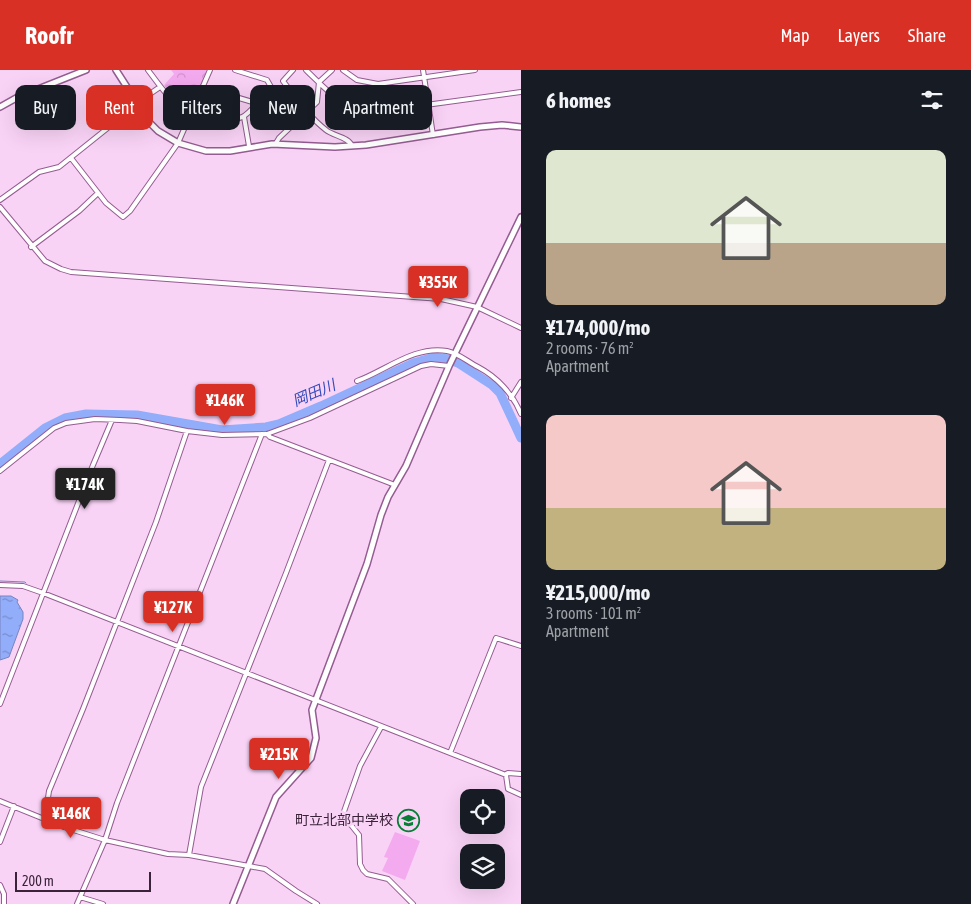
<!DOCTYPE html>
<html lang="en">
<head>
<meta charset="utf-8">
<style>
  :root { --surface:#171b24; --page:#20242c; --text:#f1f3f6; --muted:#9ea1a6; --accent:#d93025 }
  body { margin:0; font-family:"Asap Condensed","Noto Sans JP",sans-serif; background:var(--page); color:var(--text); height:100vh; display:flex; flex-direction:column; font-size:19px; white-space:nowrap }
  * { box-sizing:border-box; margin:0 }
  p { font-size:16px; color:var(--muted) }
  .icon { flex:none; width:28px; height:28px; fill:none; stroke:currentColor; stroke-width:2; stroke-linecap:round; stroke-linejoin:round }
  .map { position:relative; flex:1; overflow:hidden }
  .drawer { display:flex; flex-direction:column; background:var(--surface); width:450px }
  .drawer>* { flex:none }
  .top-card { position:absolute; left:15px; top:15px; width:430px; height:45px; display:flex; gap:10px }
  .tools { position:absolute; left:460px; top:719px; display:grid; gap:10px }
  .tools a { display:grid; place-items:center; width:45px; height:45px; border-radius:10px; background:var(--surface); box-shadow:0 5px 20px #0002; font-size:25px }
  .scale { position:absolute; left:15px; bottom:12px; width:136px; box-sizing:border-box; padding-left:5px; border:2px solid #3a2339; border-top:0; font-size:14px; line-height:18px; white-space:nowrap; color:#3a2339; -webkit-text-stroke:4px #f9d3f6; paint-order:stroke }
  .price { position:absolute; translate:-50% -42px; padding:0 11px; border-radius:5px; background:var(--accent); color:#fff; font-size:16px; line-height:32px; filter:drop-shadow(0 1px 2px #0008) }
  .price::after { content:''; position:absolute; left:50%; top:30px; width:15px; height:11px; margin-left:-8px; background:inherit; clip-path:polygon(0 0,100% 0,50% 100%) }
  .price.selected { background:#222; color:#fff }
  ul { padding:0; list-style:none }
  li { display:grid; align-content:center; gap:10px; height:265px; padding:0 25px }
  li span { display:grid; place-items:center; height:155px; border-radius:10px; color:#555 }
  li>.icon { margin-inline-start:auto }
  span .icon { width:90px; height:90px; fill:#fffc; stroke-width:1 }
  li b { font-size:21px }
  h2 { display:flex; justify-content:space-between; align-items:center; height:60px; padding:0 25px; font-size:21px }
  .chip { padding:0 18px; border-radius:10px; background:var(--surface); box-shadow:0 5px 20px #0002; font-size:18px; line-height:45px }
  .chip.selected { background:var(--accent); color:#fff }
  header { display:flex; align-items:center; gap:30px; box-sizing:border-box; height:70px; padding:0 25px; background:var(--accent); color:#fff }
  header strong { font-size:24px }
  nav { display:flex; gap:28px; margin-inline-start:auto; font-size:18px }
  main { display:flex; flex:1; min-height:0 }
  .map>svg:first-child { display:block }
  .forest { fill:url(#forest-crowns) }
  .garden { fill:#f4aaef }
  .water { fill:url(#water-ripples); stroke:#7884c0 }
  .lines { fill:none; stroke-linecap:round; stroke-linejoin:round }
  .stream { stroke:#7884c0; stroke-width:1 }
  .river { stroke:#92adfa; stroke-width:9 }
  .street-casing { stroke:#945c91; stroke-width:6 }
  .secondary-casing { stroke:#945c91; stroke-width:8 }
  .street { stroke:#fff; stroke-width:4 }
  .secondary { stroke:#fff; stroke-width:5 }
  .labels { text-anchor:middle; stroke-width:5; stroke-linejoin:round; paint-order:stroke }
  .poi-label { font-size:14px; fill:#3a2339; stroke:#f9d3f6; text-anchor:end }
  .water-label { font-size:15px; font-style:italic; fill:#324ab7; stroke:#f9d3f6 }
</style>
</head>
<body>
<header>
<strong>Roofr</strong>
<nav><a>Map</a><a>Layers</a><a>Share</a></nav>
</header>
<main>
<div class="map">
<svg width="521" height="834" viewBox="0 0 521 834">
  <defs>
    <pattern id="forest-crowns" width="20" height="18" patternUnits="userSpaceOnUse" patternTransform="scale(1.25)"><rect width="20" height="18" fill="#f4aaef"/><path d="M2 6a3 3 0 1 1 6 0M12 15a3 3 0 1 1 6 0" fill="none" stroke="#d292ce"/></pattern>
    <pattern id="water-ripples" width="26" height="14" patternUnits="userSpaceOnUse" patternTransform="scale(1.25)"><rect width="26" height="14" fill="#92adfa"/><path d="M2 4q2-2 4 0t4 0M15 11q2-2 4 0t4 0" fill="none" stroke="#788ccb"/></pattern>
  </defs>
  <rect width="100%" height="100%" fill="#f9d3f6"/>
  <path class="forest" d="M171,0h36l-18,40h-2l-13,-11 -10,-14 10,-11z"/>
  <path class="garden" d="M395,762l25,9 -15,39 -23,-9 6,-13 -4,-1z"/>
  <path class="water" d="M0,526h11l7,4 -1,2 6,10v7l-14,38 -9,3z"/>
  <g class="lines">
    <path class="stream" d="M0,511l25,1 1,1"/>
    <path class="river" d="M0,394l45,-36 20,-10 21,-4 51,1 85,15 44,-3 13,-3 42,-18 92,-43 21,-6 14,2 10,4 34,22 8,8 21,45"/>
    <defs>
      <path id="street" d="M148,0c21,28 39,56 79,50 5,-1 11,-1 15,-3 8,-3 23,-23 29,-30l-4,-7 -32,-10
        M293,0l-10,11c13,17 26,36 43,49 7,6 23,7 26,16
        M306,0c27,26 36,40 76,41l139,-19
        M343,0l14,10 21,4 97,-14
        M423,0l10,65
        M202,17l54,16
        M244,47l5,29
        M178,73l32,-73
        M276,73l3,-5 38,-36 2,-20 13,-12
        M71,88l35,45 17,14 7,-6 48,-68
        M0,130l39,-28 20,-5 60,-48 19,-17 22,-15
        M0,137l45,54 16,8 10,3 370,27 36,8 44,21
        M31,177l48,-36 19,-18
        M357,311c28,-10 58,-36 90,-30 11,2 21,11 31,16 19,10 35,27 43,47
        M511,328l10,-16
        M267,364l3,3 125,48
        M0,401l54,-43 12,-5 29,-4 25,1 17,1 50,10 35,4 45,-1 43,-16 111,-52 10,-2 18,2
        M0,515l23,1 20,7 463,182 2,14 13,6
        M0,634l93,-239 19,-45
        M381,657l-21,39 -19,54 10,5 8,10 1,29 3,6 4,4 21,5 25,25
        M450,683l46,-115 25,8
        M506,704l2,-1 13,1
        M0,731l64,26 41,13 63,14 21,1 76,14 31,22 21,13
        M45,748l4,-27 34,-82 73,-187 31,-91
        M0,772l14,-36
        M189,785l12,-68 85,-214 43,-113
        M0,815l4,9v10
        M80,827l23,7
        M77,834l28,-64 12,-37 145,-369"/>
      <path id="secondary" d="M116,0l34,53 8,8 20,12 28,8h24l42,-7 63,3 31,-2 114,-18 22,-2 19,2
        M0,37l18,-10 68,-27
        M233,834l43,-107 35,-39 5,-20 -4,-28 55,-146 14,-49 7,-18 18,-31 43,-100 72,-149"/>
    </defs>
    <use href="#street" class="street-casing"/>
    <use href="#secondary" class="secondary-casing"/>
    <use href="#street" class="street"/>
    <use href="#secondary" class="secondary"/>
  </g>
  <defs>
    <symbol id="school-ring" viewBox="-11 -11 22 22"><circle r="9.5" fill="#f9d3f6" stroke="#077e35" stroke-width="1.5"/><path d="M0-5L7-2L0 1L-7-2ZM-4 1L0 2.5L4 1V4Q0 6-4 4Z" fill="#077e35"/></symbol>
  </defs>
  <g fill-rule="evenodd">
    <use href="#school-ring" x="396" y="738" width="25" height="25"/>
  </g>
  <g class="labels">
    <g class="poi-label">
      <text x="393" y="755">町立北部中学校</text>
    </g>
    <g class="water-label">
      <text transform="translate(314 323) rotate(-23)" y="5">岡田川</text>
    </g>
  </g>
</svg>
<div class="tools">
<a><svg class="icon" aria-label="locate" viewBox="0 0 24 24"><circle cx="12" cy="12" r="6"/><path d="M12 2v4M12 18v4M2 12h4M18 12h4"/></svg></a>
<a><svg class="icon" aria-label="layers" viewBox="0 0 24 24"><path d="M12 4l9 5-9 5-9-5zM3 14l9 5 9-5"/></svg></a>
</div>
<div class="scale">200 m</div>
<b class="price" style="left:438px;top:238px">¥355K</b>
<b class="price" style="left:225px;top:356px">¥146K</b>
<b class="price selected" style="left:85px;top:440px">¥174K</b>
<b class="price" style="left:173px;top:563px">¥127K</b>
<b class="price" style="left:279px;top:710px">¥215K</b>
<b class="price" style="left:71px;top:769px">¥146K</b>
<div class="top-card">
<a class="chip">Buy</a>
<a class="chip selected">Rent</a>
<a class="chip">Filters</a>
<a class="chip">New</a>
<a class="chip">Apartment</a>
</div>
</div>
<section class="drawer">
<h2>6 homes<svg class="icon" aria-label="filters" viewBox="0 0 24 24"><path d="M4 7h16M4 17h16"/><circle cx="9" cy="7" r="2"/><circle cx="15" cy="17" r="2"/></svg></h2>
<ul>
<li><span style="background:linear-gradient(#dfe7d0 60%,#b9a48a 0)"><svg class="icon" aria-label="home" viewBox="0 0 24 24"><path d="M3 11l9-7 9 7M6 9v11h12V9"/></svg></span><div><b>¥174,000/mo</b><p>2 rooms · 76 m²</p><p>Apartment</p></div></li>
<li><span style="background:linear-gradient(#f6c9c9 60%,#c2b280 0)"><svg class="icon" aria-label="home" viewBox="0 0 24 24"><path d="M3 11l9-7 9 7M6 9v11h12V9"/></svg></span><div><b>¥215,000/mo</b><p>3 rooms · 101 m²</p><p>Apartment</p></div></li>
</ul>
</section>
</main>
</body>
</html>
